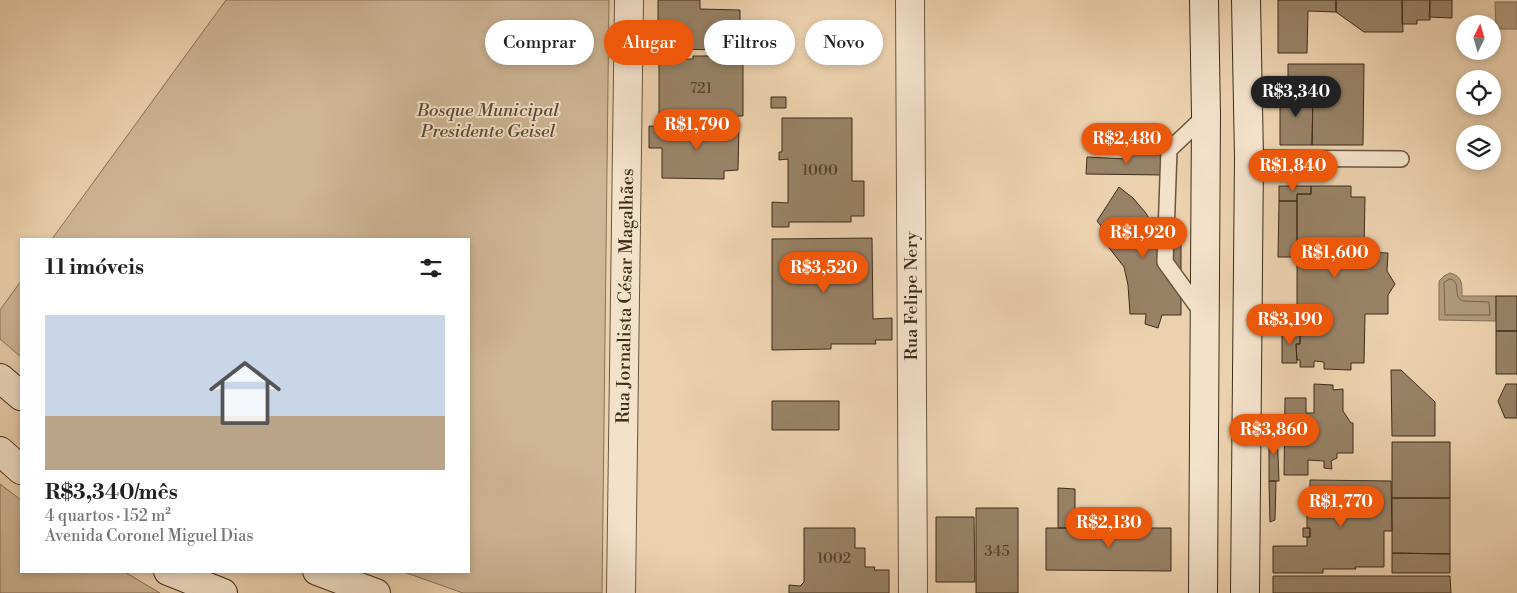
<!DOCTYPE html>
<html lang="pt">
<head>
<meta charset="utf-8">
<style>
  :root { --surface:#fff; --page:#f2f2f2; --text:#202124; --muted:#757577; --line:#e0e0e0; --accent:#ea580c }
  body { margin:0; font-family:"Libre Bodoni",serif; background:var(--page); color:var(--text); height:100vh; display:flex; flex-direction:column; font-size:19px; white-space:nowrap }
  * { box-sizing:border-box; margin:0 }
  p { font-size:16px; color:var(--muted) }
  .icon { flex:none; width:28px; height:28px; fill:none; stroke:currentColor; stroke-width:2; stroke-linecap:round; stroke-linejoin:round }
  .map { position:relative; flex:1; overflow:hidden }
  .panel { position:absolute; left:20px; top:238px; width:450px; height:335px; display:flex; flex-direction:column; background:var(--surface); border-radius:0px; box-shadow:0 2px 8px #0003 }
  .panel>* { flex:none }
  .top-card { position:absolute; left:485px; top:20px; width:475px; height:45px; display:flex; gap:10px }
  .needle { width:32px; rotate:5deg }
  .tools { position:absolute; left:1456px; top:15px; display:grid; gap:10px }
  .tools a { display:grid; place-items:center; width:45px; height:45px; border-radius:50%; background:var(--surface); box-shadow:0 2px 8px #0003; font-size:25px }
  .price { position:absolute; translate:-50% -42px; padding:0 11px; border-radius:18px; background:var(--accent); color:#fff; font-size:16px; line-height:32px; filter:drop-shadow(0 1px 2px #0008) }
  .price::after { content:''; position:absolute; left:50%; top:30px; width:15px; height:11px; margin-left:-8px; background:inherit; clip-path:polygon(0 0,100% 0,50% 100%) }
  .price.current { background:#222; color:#fff }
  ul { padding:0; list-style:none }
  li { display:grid; align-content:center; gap:10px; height:265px; padding:0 25px }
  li+li { border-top:1px solid var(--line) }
  li span { display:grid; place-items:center; height:155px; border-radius:0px; color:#555 }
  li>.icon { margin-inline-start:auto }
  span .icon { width:90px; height:90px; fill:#fffc; stroke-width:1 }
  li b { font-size:21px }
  h2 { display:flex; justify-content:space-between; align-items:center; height:60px; padding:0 25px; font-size:21px }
  .pill { padding:0 18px; border-radius:22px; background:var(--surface); box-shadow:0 2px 8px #0003; font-size:18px; line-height:45px }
  .pill.current { background:var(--accent); color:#fff }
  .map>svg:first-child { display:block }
  .green { fill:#ceb595; stroke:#867158 }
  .water { fill:#b0997c; stroke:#826e55 }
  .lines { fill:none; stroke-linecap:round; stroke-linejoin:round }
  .shore { stroke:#76634c; stroke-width:1 }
  .building { fill:#988267; stroke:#3d2d1b }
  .lane-casing { stroke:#695640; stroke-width:18 }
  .street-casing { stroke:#695640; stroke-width:30 }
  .secondary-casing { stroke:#3d2d1b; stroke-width:30 }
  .lane { stroke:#f3e1ca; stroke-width:15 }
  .street { stroke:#f3e1ca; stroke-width:28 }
  .secondary { stroke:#f3e1ca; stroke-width:28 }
  .labels { text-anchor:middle; stroke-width:4; stroke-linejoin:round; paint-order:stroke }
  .number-label { font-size:15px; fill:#54422e }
  .park-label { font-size:18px; font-style:italic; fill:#5a4833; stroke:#f3e1ca }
  .street-label { font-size:18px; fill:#3d2d1b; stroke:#f3e1ca }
</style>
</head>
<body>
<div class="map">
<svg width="1517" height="593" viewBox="0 0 1517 593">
  <rect width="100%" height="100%" fill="#ecd1ae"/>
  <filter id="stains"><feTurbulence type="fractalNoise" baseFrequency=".004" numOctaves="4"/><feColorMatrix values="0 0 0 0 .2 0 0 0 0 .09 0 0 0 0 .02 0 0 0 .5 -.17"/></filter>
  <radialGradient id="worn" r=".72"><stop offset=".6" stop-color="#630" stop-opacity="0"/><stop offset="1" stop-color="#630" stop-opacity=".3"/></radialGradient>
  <path class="green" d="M226,0h383l-7,593h-139l-62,-22h68v-332h-417z
    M21,281v76l-21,-18v-29z
    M0,484l21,16v71h102l37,22h-160z"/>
  <path class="water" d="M1495,2h22v27h-21z
    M1450,273c13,3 12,12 12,23h34v25l-57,-1v-39l5,-5z"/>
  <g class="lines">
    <path class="shore" d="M1450,279c13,3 1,17 13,22l26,1 1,13h-45l-1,-32z"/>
  </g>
  <path class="building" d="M658,0h42v9l40,1v40l-82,-1z
    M1278,0h58v12l-28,-1 -1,42h-29z
    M1336,0h66l1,32h-39l-28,-20z
    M1402,0h28v20h-13v4h-15z
    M1430,0h22v18l-23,-1z
    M693,56h50v60h-84v-57h34z
    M1288,64h76l-1,81h-51l1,-54h-25z
    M1280,91h33l-1,54h-32z
    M771,97h15v11h-15z
    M782,118h70v63h12v35h-13v6h-62v5h-17v-25l16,1v-44l-9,1v-8h3z
    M696,124l43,1 -1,45 -14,1v8l-62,-1v-30h-13v-22l32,1v3h15z
    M1127,154h37v21l-78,-1 1,-17 40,2z
    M1279,186h32v8h-14v7h-18z
    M1311,186h40v11h14l-1,55 24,1 -1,18 8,13 -7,11v19h-23l-1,49h-13v7l-27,-1v-7l-10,-1v6h-14v-7h-3l-1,-16h4v-13h-18v-23h15v-114h14z
    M1119,187l14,11 12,14 10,15 9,20 17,-5v73h-19l-4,13 -13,-4 1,-10h-16l-2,-29 -4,-18 -21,-27 5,-5 -11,-14z
    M1279,201h18v56h-19z
    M872,238l1,81 19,-1v22h-17l1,4h-45v5l-59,1v-111z
    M1496,296h21v35h-21z
    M1282,331h18v13h-4l1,19h-15z
    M1496,331h21v43h-21z
    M1391,370h10l34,32v34h-43z
    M1314,384l19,1v5l10,-1v22l8,12h2v30h-16v5l-6,3 1,8 -8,-1v-7l-16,-1v15h-24l1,-77h21v15h8z
    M1506,384h11v34h-12l-7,-17z
    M772,401h67v29h-67z
    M1269,429h8l2,52h-10z
    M1392,442h58v56h-58z
    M1310,480l81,1 1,50h-8v36h-29l1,2h-33v4h-50v-27h34v-9h3v-9h-3v-25h3z
    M1269,481h7l-1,39 -5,2z
    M1058,488l17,1v39h-17z
    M1392,498h58v56l-58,-1z
    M976,508h42v85h-42z
    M936,517h38l1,65h-39z
    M804,528h51v20h10v19h10l-1,3h15v23h-100v-8l11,1 4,-4z
    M1046,528h125v43l-125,-1z
    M1303,528h7v9h-7z
    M1392,553l58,1v19h-58z
    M1273,576h177l1,17h-178z"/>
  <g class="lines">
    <defs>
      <path id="lane" d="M1249,158l152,1
        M1202,313l-37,-51 4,-112 37,-35"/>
      <path id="street" d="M910,0l3,593
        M621,593l8,-593"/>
      <path id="secondary" d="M0,378l21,18
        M0,451l21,19
        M168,571l55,22
        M317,571l59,22
        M1203,593l3,-478 -2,-115
        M1245,593l4,-435 -3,-158"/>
    </defs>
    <use href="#lane" class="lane-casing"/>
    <use href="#street" class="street-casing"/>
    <use href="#secondary" class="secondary-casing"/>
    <use href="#lane" class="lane"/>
    <use href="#street" class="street"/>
    <use href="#secondary" class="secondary"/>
  </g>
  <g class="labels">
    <g class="number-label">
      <text x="701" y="93">721</text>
      <text x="820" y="175">1000</text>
      <text x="997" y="556">345</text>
      <text x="834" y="563">1002</text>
    </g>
    <g class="park-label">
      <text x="488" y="116">Bosque Municipal<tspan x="488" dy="21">Presidente Geisel</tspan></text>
    </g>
    <g class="street-label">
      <text transform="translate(625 296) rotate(-89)" y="6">Rua Jornalista César Magalhães</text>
      <text transform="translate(911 296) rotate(-90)" y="6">Rua Felipe Nery</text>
    </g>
  </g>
  <rect width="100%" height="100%" filter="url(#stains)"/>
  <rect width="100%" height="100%" fill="url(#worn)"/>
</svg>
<div class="tools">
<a><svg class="needle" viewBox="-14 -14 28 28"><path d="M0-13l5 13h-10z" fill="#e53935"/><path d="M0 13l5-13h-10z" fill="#757577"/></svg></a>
<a><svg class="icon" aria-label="locate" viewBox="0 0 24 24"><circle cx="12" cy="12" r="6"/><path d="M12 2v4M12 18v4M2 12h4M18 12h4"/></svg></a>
<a><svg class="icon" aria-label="layers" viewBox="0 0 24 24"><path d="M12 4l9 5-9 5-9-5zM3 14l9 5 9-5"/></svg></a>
</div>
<b class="price current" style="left:1296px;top:118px">R$3,340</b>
<b class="price" style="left:697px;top:151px">R$1,790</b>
<b class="price" style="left:1127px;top:165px">R$2,480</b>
<b class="price" style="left:1293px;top:192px">R$1,840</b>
<b class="price" style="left:1143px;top:259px">R$1,920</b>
<b class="price" style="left:1335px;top:279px">R$1,600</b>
<b class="price" style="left:824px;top:294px">R$3,520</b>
<b class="price" style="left:1290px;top:346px">R$3,190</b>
<b class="price" style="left:1274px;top:456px">R$3,860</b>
<b class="price" style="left:1341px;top:528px">R$1,770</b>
<b class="price" style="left:1109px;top:549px">R$2,130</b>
<div class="top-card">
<a class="pill">Comprar</a>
<a class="pill current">Alugar</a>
<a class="pill">Filtros</a>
<a class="pill">Novo</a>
</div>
<section class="panel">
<h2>11 imóveis<svg class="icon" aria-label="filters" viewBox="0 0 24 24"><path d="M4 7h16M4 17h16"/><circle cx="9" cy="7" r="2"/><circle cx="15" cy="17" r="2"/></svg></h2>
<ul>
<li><span style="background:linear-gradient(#c9d6e8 65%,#b9a48a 0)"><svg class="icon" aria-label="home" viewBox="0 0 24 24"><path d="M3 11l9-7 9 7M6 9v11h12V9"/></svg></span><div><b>R$3,340/mês</b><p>4 quartos · 152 m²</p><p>Avenida Coronel Miguel Dias</p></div></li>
</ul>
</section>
</div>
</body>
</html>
